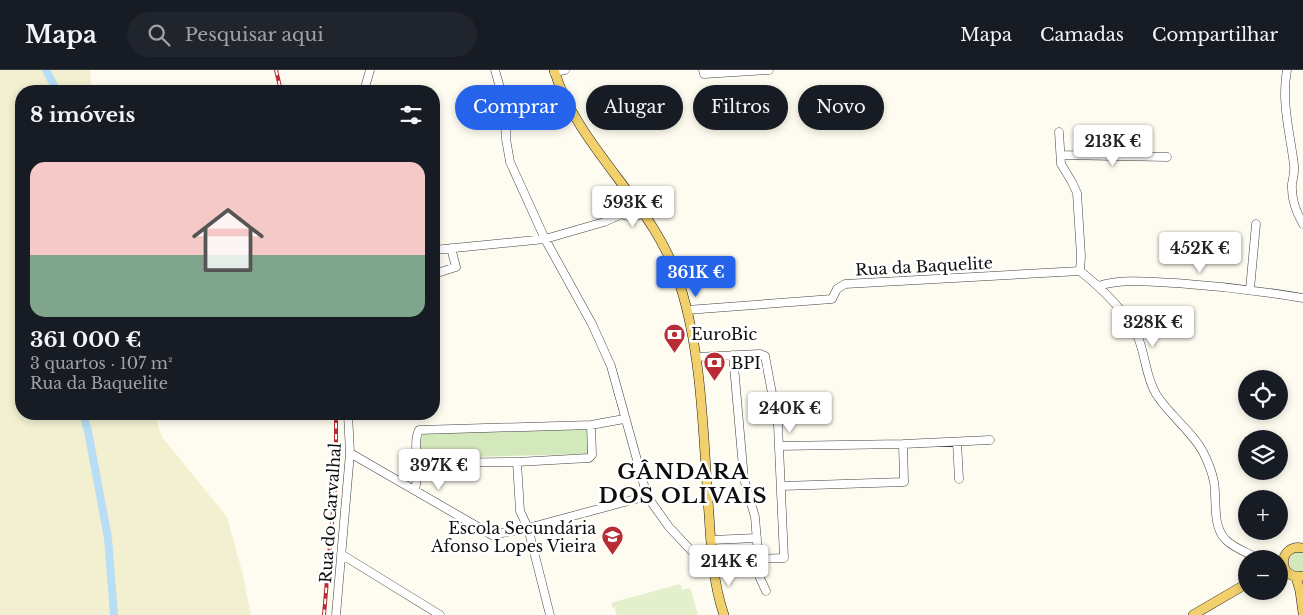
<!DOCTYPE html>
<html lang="pt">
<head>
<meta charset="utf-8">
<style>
  :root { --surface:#171b24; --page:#20242c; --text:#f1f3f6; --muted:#9ea1a6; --line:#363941; --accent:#2563eb }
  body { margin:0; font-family:"Libre Baskerville",serif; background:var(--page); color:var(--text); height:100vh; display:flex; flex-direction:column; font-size:19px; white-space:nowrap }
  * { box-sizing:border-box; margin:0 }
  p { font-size:16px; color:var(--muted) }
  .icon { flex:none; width:28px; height:28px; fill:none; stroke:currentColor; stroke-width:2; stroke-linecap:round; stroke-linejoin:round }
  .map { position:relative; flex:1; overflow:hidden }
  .drawer { position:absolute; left:15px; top:15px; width:425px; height:335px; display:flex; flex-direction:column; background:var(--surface); border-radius:20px; box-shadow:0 2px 8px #0003 }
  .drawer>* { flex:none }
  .top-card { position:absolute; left:455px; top:15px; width:475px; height:45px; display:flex; gap:10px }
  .buttons { position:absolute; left:1238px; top:300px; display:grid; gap:10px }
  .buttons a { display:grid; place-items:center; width:50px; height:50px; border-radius:50%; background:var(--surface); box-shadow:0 2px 8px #0003; font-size:25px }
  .price { position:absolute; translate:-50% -42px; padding:0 11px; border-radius:5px; background:#fff; color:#222; font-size:16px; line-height:32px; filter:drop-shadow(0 1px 2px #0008) }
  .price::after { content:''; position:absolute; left:50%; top:30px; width:15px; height:11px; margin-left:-8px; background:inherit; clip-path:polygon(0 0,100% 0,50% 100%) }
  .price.selected { background:var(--accent); color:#fff }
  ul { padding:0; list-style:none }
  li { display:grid; align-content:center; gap:10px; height:265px; padding:0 15px }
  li+li { border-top:1px solid var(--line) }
  li span { display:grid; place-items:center; height:155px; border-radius:15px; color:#555 }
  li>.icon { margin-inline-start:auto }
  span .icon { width:90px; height:90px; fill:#fffc; stroke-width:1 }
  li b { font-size:21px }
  h2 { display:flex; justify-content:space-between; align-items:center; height:60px; padding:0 15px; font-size:21px }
  .chip { padding:0 18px; border-radius:22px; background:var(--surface); box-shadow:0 2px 8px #0003; font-size:18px; line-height:45px }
  .chip.selected { background:var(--accent); color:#fff }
  header { display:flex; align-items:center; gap:30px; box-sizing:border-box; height:70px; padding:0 25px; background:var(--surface); border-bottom:1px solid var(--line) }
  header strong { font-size:24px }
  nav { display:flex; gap:28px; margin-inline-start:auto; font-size:18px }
  .search { width:350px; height:45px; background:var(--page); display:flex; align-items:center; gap:12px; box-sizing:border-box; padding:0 18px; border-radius:28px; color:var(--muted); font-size:19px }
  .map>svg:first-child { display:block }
  .farmland { fill:#f3f0d1 }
  .green { fill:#d3e8bb }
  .pitch { fill:#e4efcc }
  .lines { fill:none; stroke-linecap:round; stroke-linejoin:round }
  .canal { stroke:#b7def4; stroke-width:8 }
  .minor-casing { stroke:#414141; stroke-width:9 }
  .major-casing { stroke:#1f1f1f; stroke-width:10 }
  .minor { stroke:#fff; stroke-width:8 }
  .major { stroke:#f2d06c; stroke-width:9 }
  .rail-casing { stroke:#b92c34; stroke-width:4 }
  .rail { stroke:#fff; stroke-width:2; stroke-dasharray:5.5; stroke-linecap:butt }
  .labels { text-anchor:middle; stroke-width:5; stroke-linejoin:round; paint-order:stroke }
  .street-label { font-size:16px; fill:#0e0e0e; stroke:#fff }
  .poi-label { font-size:16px; fill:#0e0e0e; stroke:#fff; text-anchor:start }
  .district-label { font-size:21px; font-weight:bold; letter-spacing:1px; fill:#0e0e0e; stroke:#fff }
</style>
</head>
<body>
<header>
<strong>Mapa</strong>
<div class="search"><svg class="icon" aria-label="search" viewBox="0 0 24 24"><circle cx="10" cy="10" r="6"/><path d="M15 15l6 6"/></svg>Pesquisar aqui</div>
<nav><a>Mapa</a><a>Camadas</a><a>Compartilhar</a></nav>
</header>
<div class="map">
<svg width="1303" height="545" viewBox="0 0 1303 545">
  <rect width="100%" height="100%" fill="#fefbf0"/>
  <path class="farmland" d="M0,0h90l1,21h-70v323h133l8,23 65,80 16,58 8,40h-251z"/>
  <path class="green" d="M586,359l2,1 1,21 -3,3 -162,4c-5,-5 -5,-20 0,-25z
    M1294,482h9v20l-9,-1 -4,-5 -1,-7z"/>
  <path class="pitch" d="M680,514l2,6 7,-2 2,2 7,25h-81l-2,-5 1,-3 -3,1 -2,-5z"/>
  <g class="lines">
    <path class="canal" d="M46,0l11,21
      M83,344l5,17 20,107 6,77"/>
    <defs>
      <path id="minor" d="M495,0l11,39v30l4,23 35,77 47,85 19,42 36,130 22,31 31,33 8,5h5
        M703,0l1,4 65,-4
        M1287,0c-6,32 3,63 7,95 1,6 -1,13 -2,19 -1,15 4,28 11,40
        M554,2l11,-2
        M364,21l6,-21
        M1059,62l2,32 11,18 5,11 4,63 -1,15c19,15 52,46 59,69 7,19 7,37 17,54 13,21 38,39 48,60 4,8 8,18 10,28 3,18 -2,45 12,58 9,9 23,13 33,19
        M1061,85l106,2
        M622,144l2,-11 7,-8
        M434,180l111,-11 59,-17 18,-8c7,4 14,3 22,-1
        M434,204l22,-7 -5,-19
        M1098,216c25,-8 52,-4 78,-3 43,3 85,8 127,15
        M1250,219l6,-65
        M687,240l145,-11 5,-10 8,-5 235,-13
        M733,285l11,124 11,38 5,61 6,13
        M696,287l64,-3 5,2 13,69 6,133 -26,1
        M591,355l1,30 -3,3 -72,4 -97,1c-5,-6 -5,-26 -1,-33l172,-5 33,-6
        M957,372l2,37
        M779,376l124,-2 87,-4
        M350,383l142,82 36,-7 119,-32
        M517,392l3,49 8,17 22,87
        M782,416l122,-4 -1,-38
        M415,420l5,-27
        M711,470l46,-2
        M341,484l99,61
        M336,545l14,-162 -2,-39"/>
      <path id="major" d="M554,0c25,81 101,133 126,215 23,72 23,154 29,229 2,33 4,69 15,101
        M1303,478c-26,-5 -26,33 0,28
        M1296,507l4,14 3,22
        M1193,545l53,-31"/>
    </defs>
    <use href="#minor" class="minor-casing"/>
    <use href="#major" class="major-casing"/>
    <use href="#minor" class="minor"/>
    <use href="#major" class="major"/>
    <defs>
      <path id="rail" d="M276,0l5,21
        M324,545l12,-140v-61"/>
    </defs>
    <use href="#rail" class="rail-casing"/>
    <use href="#rail" class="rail"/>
  </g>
  <defs>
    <symbol id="bank-pin" viewBox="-11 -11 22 30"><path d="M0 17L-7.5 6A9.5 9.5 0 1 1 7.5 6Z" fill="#b92c34" stroke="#fff"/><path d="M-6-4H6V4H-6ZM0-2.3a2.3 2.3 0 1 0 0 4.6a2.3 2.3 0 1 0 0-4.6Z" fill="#fff"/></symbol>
    <symbol id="school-pin" viewBox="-11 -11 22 30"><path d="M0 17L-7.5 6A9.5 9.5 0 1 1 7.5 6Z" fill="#b92c34" stroke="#fff"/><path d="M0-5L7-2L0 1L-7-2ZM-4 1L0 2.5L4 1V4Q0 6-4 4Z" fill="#fff"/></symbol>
  </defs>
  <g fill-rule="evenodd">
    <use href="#bank-pin" x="662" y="252" width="25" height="34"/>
    <use href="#bank-pin" x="702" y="280" width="25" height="34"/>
    <use href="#school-pin" x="600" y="454" width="25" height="34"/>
  </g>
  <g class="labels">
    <g class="street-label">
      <text transform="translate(924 196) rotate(-3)" y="6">Rua da Baquelite</text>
      <text transform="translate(330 443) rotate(-86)" y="6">Rua do Carvalhal</text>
    </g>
    <g class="poi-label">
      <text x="691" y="270">EuroBic</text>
      <text x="731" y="299">BPI</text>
      <text x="596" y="464" text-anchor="end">Escola Secundária<tspan x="596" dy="18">Afonso Lopes Vieira</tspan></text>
    </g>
    <g class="district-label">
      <text x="683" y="409">GÂNDARA<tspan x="683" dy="24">DOS OLIVAIS</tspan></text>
    </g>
  </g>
</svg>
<div class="buttons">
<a><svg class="icon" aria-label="locate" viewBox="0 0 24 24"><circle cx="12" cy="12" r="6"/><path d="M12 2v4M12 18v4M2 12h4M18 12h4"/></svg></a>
<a><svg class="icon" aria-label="layers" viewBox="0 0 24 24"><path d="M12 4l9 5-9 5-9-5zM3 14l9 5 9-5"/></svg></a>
<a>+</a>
<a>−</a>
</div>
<b class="price" style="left:1113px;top:97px">213K €</b>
<b class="price" style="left:633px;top:158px">593K €</b>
<b class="price" style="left:1200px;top:204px">452K €</b>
<b class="price selected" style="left:696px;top:228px">361K €</b>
<b class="price" style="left:1153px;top:278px">328K €</b>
<b class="price" style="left:790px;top:364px">240K €</b>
<b class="price" style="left:439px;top:421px">397K €</b>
<b class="price" style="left:729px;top:517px">214K €</b>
<div class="top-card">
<a class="chip selected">Comprar</a>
<a class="chip">Alugar</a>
<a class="chip">Filtros</a>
<a class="chip">Novo</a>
</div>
<section class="drawer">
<h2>8 imóveis<svg class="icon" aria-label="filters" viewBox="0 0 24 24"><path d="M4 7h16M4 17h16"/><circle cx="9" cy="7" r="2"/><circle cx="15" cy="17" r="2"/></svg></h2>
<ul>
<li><span style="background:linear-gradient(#f6c9c9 60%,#7fa58c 0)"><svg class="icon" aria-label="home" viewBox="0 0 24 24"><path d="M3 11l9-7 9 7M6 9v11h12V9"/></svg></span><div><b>361 000 €</b><p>3 quartos · 107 m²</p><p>Rua da Baquelite</p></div></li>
</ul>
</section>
</div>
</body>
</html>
